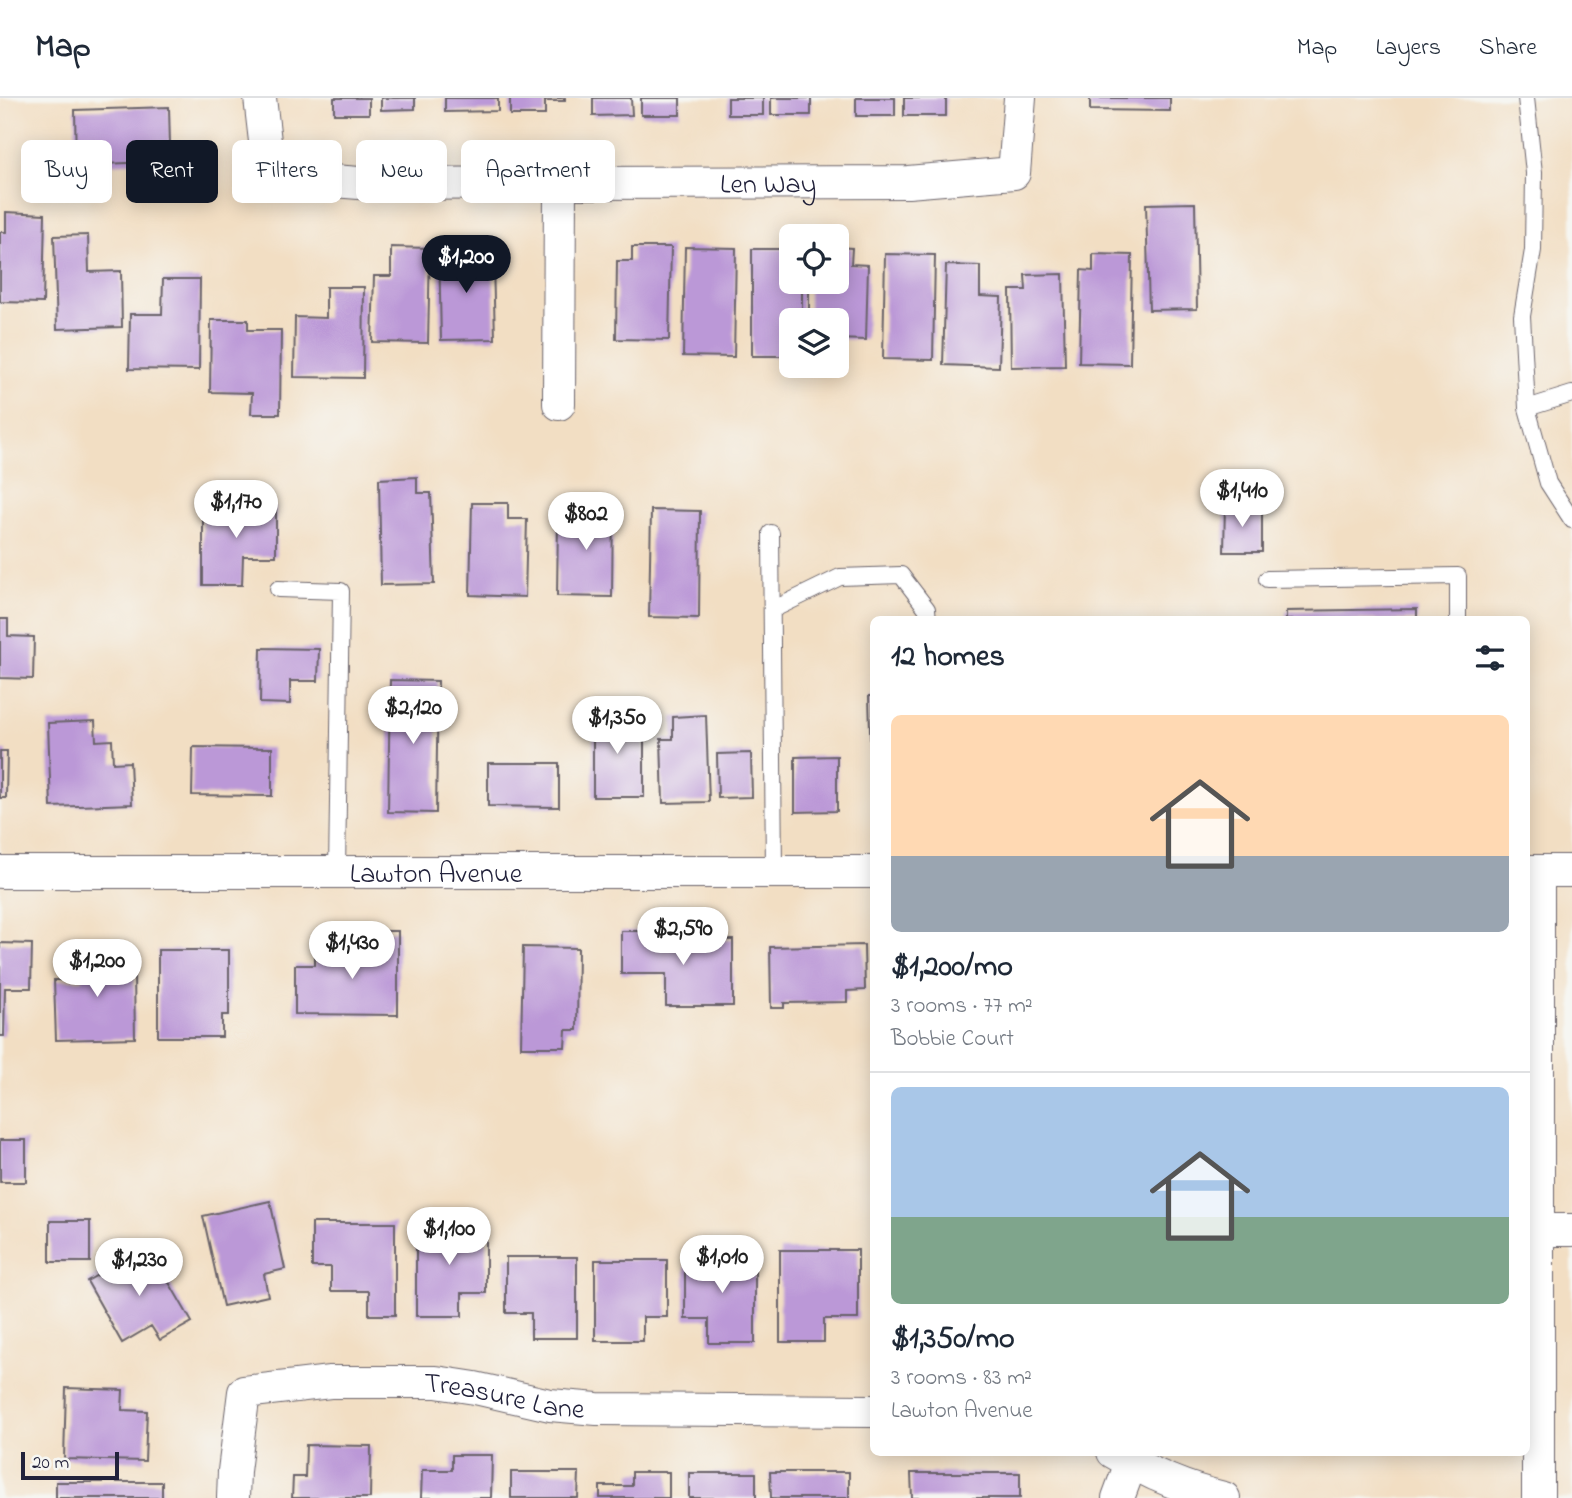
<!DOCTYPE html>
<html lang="en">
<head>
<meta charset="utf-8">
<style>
  :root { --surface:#fff; --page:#f6f6f7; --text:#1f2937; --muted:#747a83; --line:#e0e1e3; --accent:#111827 }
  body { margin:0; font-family:"Indie Flower",sans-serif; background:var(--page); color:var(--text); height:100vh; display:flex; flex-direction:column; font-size:26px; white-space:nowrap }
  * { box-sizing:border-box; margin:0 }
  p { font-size:23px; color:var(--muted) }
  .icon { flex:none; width:38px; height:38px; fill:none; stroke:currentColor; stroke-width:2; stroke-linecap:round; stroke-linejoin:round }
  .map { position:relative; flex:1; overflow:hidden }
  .details { position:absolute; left:870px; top:518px; width:660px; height:840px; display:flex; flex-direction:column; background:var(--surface); border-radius:10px; box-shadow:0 4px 18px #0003 }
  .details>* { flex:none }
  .guide { position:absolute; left:21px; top:42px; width:665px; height:63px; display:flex; gap:14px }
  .controls { position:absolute; left:779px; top:126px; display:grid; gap:14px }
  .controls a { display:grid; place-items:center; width:70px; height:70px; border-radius:10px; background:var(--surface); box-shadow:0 4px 18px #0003; font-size:35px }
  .scale { position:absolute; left:21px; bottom:18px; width:98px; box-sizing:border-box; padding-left:7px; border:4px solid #22223b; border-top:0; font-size:19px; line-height:24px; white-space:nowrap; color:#22223b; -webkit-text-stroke:5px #f6f6f2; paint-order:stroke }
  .price { position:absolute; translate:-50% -60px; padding:0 16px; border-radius:24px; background:#fff; color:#222; font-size:23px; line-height:46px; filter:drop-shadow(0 2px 4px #0008) }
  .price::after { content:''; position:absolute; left:50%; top:42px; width:21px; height:16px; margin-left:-10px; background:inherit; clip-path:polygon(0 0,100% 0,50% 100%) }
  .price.selected { background:var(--accent); color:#fff }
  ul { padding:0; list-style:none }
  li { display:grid; align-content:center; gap:14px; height:371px; padding:0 21px }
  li+li { border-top:2px solid var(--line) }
  li span { display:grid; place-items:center; height:217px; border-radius:10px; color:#555 }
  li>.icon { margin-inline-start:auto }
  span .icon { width:126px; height:126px; fill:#fffc; stroke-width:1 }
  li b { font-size:30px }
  h2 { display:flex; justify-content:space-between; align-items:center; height:84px; padding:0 21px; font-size:30px }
  .pill { padding:0 24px; border-radius:10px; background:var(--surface); box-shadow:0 4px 18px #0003; font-size:24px; line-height:63px }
  .pill.selected { background:var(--accent); color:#fff }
  header { display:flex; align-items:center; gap:42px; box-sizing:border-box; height:98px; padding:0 35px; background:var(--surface); border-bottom:2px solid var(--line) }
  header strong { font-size:33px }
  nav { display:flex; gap:38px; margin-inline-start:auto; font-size:24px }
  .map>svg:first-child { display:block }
  .building { fill:#bb98d7 }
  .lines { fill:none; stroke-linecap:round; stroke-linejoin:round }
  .service-casing { stroke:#6b646b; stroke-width:18 }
  .minor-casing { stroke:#6b646b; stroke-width:34 }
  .service { stroke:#fff; stroke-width:16 }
  .minor { stroke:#fff; stroke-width:32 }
  .labels { text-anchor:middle; stroke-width:5; stroke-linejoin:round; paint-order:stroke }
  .street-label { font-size:28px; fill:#22223b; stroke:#f6f6f2 }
</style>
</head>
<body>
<header>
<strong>Map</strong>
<nav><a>Map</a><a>Layers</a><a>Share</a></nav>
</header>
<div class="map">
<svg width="1572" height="1400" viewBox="0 0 1572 1400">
  <rect width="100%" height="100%" fill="#f6f6f2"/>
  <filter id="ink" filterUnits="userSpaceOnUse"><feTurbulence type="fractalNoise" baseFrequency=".0143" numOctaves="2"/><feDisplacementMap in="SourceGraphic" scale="14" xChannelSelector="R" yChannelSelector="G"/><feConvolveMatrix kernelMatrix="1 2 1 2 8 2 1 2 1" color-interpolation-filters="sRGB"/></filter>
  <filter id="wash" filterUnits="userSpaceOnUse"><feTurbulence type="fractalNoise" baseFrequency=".00686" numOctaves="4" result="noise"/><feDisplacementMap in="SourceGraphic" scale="28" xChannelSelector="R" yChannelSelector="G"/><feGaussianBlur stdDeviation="1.57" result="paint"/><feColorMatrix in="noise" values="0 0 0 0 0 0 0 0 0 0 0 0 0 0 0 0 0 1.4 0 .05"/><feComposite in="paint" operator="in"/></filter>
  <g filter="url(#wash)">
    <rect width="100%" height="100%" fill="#f2dec3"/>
    <g id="blocks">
      <path class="building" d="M334,0h35v16h-35z
        M381,0h34v11l-34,1z
        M445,0h53v13l-53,1z
        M510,0h55v3h-20v14h-35z
        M593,0h38l1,17 -39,1z
        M641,0h39v17h-39z
        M728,0h35v17h-35z
        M771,0h40v17h-40z
        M856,0h39v18h-39z
        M904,0h42v18h-42z
        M1090,0h80v13l-80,-1z
        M169,9l1,39h-17l1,16 -78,3 -1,-55z
        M1195,105l2,106 -48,1 -3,-106z
        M6,114l39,2 -2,89 -43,-1v-70h6z
        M88,137l1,37 32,-1 1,56 -65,2 -3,-93z
        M391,149l39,1 -2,95 -56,-1 2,-66h17z
        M439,149h38v15h16l2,77 -54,1z
        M632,149h39l-2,93 -53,-1 1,-78h15z
        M685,149l51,1 -2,109 -51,-1z
        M836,149l16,1 -1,16 17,1 -2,75 -30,-1v-19h-27v-38h27z
        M752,151h39v33h11v38h-11v36h-39z
        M885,156l50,1 -2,105 -50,-1z
        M1093,156l39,1 -2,109 -51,-1 2,-93 12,1z
        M946,167l34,1v30l21,1 -2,70 -56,-2z
        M1063,176l2,92 -54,1 -1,-77h16l-1,-15z
        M163,181h37l-1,91 -70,-1 1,-55h32z
        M326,189h38l-1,91 -69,-1 1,-60 31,1z
        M211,222h37v10h33l-1,84h-29l1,-21 -42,-1z
        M417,379v16h14l3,91 -53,1 -2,-106z
        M215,402h26v7h35v49h-33l-1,29h-39v-67h12z
        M472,405h36v16h19l-2,78 -55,-2z
        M578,405h35l-1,94 -55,-1 1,-76h20z
        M1225,405h22v6l15,4v39h-38z
        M651,412l49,1 -1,107 -50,-1z
        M1417,511v11h-131v-9z
        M0,521h8v17l26,1 -1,42 -33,-1z
        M261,550l58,1 -1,32h-28v23l-30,-1z
        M390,582l48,1 -2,132 -48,-1z
        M869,598h4v68h-2z
        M593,613h38l1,23h12v63h-51z
        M706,617l3,87 -46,1 -2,-64h12v-22z
        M95,623l1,20 16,-1 1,23 17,-1 2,42 -81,3 -3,-84z
        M193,649l79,1v48l-80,-1z
        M0,653h7l-1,47h-6z
        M751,655l1,44 -34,1 -1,-44z
        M837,658v55l-42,1v-55z
        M488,665h71v44l-71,-1z
        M368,833h30v84l-103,-1v-49h20v-12h53z
        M621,833h42v9h70v66h-67v-32h-45z
        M0,845l32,1 -1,44h-26l-1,48h-4z
        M864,847l1,45 -18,1v11l-63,1v5h-13l-1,-61z
        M523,849l55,1 -1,82h-11l-1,17h-44z
        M126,851l1,25h7l1,64 -79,2 -2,-60h28l-1,-30z
        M158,852h71v65h-7v22h-64z
        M0,1042h26v42h-26z
        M270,1103l15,68 -21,5 4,22 -45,10 -20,-90z
        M50,1123h40v41h-40z
        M312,1125h83v92h-26v-24h-38v-24h-19z
        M416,1126h70v69h-24v23h-46z
        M148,1148l44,76 -32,18 -9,-14 -29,17 -35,-62z
        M780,1152h78v69h-34v23h-44z
        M685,1155h70v90h-46v-24h-24z
        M506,1159h71v81h-46v-25h-25z
        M595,1162h72v57h-24v24h-48z
        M66,1290l57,2 -1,20 25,1 -2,50 -81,-2z
        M306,1347l65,1 -1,52h-78l1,-21h12z
        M452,1357h40l-1,43h-70l1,-28h30z
        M511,1374h68l-1,26h-67z
        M632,1374h37v26h-69v-12h32z
        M770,1374h79v26h-78z
        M689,1375h67v25h-67z
        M911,1375h109v25h-108z
        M56,1384h106v16h-106z"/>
    </g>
  </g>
  <g filter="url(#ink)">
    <use href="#blocks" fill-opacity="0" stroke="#6b646b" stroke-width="2"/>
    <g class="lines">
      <defs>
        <path id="service" d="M1526,0l8,75 -1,77 -11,66 5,92 21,75 24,37
          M1527,310l45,-14
          M771,435l3,339
          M1267,481l191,-3v44
          M278,491l63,2 -4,281
          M772,512l68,-33 61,-2 26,34 1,11"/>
        <g id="minor">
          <path id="s1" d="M260,0l9,78 103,8 188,-1 348,-1 106,-9 6,-75"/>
          <path d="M559,306l1,-221"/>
          <path d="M1526,773h46"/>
          <path d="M1538,773v627"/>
          <path id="s2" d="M0,774h873"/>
          <path d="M1537,1132h35"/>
          <path d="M1113,1354c35,21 71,37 111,46"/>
          <path id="s3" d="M233,1400l1,-27 10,-79 86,-10h106l39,6 75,17 47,4 276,2"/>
          <path d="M1118,1400l13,-35"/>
        </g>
      </defs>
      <use href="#service" class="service-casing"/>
      <use href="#minor" class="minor-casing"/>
      <use href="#service" class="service"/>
      <use href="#minor" class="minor"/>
    </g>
  </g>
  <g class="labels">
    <g class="street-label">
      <text dy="10" stroke="none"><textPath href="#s1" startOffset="578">Len Way</textPath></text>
      <text dy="10" stroke="none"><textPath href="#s2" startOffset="436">Lawton Avenue</textPath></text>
      <text dy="10" stroke="none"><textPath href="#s3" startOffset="369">Treasure Lane</textPath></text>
    </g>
  </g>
</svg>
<div class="controls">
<a><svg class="icon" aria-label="locate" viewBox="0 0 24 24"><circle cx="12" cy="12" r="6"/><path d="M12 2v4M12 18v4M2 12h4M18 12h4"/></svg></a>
<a><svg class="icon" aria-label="layers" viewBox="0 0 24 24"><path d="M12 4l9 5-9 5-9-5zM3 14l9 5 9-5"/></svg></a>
</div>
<div class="scale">20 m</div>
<b class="price selected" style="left:466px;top:197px">$1,200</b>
<b class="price" style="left:1242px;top:431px">$1,410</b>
<b class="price" style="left:236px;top:442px">$1,170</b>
<b class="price" style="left:586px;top:454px">$802</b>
<b class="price" style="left:413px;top:648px">$2,120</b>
<b class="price" style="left:617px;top:658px">$1,350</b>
<b class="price" style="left:683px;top:869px">$2,590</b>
<b class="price" style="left:352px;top:883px">$1,430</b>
<b class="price" style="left:97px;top:901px">$1,200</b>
<b class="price" style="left:449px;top:1169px">$1,100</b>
<b class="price" style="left:722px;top:1197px">$1,010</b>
<b class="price" style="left:139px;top:1200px">$1,230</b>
<div class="guide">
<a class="pill">Buy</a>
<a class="pill selected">Rent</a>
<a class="pill">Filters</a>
<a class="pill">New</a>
<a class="pill">Apartment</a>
</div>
<section class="details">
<h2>12 homes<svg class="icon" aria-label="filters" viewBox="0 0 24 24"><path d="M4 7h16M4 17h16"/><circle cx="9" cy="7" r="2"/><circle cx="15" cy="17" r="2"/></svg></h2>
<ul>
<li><span style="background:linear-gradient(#ffd9b3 65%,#9aa5b1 0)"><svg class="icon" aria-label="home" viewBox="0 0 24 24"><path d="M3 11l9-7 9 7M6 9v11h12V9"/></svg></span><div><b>$1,200/mo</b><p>3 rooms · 77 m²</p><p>Bobbie Court</p></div></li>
<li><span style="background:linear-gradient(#a9c7e8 60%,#7fa58c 0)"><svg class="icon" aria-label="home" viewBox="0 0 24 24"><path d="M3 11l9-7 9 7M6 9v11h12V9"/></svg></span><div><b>$1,350/mo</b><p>3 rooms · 83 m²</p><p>Lawton Avenue</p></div></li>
</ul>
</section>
</div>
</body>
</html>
